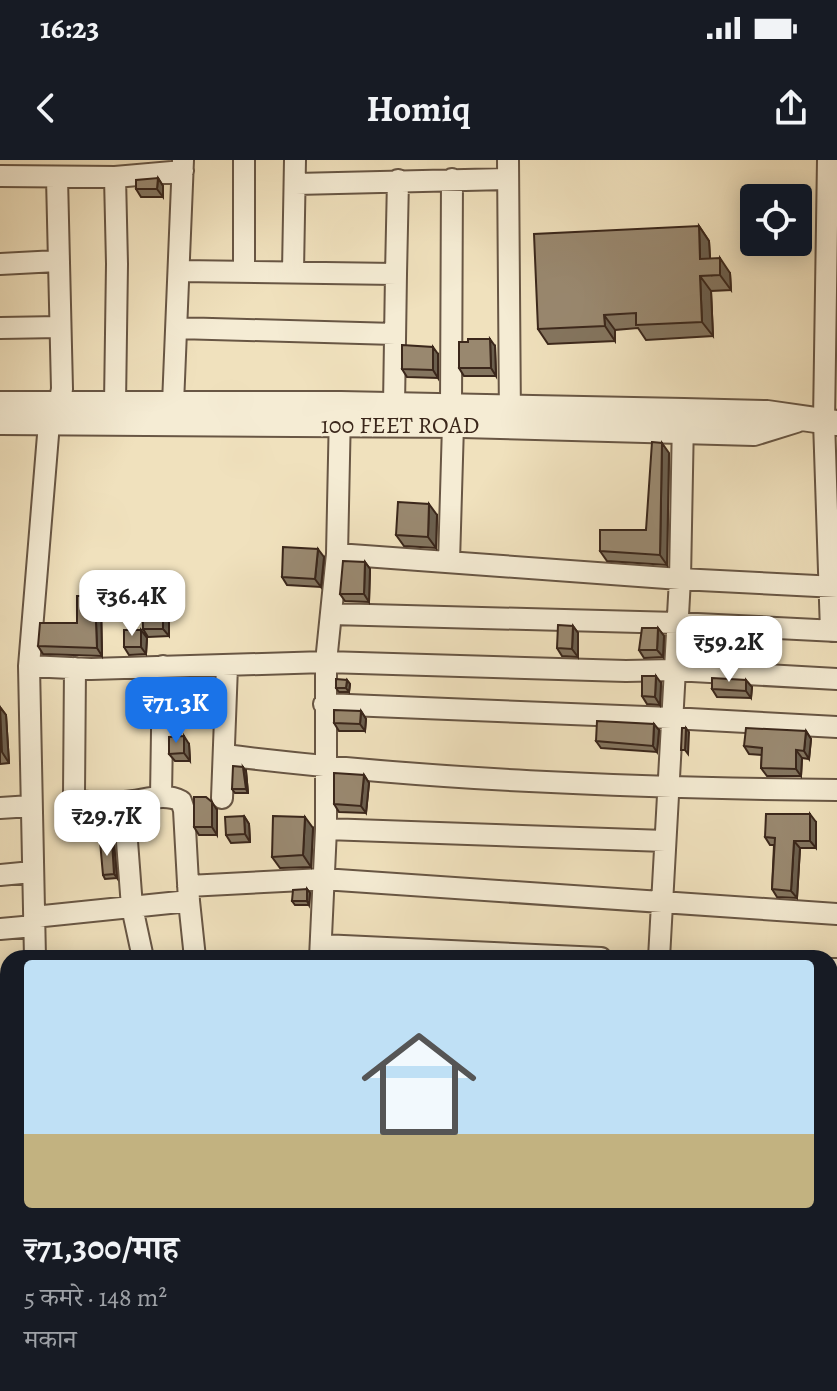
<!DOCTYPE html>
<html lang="hi">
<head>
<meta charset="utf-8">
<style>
  :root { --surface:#171b24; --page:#20242c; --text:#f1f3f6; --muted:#9ea1a6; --line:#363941; --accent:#1a73e8 }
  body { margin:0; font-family:Alegreya,"Noto Serif Devanagari",serif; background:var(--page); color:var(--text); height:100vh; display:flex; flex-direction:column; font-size:30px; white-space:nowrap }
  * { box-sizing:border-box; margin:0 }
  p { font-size:26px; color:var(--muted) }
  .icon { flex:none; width:44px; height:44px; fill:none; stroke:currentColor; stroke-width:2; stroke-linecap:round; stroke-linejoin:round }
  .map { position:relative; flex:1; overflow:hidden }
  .drawer { position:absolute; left:0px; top:790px; width:838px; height:442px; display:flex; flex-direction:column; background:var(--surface); border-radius:24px 24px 0 0; box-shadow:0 4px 20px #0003 }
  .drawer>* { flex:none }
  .tools { position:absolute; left:740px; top:24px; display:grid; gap:16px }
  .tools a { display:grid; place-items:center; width:72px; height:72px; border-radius:8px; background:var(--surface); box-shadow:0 4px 20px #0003; font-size:40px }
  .price { position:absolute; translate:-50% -68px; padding:0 18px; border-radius:16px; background:#fff; color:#222; font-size:26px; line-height:52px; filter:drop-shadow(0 2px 4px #0008) }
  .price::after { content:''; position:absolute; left:50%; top:48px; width:24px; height:18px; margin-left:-12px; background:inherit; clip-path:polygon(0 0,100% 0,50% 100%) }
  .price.current { background:var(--accent); color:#fff }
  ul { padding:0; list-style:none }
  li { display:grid; align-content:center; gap:16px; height:424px; padding:0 24px }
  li+li { border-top:2px solid var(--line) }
  li span { display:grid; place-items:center; height:248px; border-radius:8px; color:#555 }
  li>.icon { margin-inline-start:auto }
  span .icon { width:144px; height:144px; fill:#fffc; stroke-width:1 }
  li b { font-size:34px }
  .status { display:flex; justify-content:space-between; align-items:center; height:56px; padding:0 40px; background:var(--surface); direction:ltr }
  .status svg { height:22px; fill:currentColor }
  header { display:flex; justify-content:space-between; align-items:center; height:104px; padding:0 24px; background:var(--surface); font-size:36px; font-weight:700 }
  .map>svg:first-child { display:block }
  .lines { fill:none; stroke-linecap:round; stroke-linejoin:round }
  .minor-casing { stroke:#685644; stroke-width:24 }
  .tertiary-casing { stroke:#685644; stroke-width:28 }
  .minor { stroke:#f5ecd4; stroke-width:20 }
  .tertiary { stroke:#f5ecd4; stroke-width:24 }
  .wall { fill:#84755f; stroke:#3b271b; stroke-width:2 }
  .shaded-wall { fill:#6b5f4e; stroke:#3b271b; stroke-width:2 }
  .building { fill:#99886f; stroke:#3b271b; stroke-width:2 }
  .labels { text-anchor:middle; stroke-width:6; stroke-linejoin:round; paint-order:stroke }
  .street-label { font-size:24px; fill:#3b271b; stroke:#f5ecd4 }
</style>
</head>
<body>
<div class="status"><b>16:23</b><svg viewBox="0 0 49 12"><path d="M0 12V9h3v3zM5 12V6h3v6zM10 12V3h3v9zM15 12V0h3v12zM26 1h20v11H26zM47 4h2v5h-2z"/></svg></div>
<header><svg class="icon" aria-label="back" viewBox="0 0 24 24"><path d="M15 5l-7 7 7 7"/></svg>Homiq<svg class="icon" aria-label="share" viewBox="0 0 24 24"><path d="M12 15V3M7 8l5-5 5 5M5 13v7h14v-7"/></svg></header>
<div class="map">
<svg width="837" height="1231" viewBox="0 0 837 1231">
  <rect width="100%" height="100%" fill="#f0e1bd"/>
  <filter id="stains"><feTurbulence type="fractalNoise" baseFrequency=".0025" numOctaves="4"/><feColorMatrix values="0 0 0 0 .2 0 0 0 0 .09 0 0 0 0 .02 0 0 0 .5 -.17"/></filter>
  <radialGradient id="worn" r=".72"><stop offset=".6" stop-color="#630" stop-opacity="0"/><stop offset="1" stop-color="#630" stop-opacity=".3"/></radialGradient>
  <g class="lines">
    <defs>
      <path id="minor" d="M508,0l2,260
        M828,0l-4,261 7,210
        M0,16l115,1 68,-6
        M115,17l2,87 -2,139
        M296,24l211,-5
        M0,104l57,-3
        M180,111l216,3 -2,131
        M244,111v-111
        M293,111l2,-111
        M396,114l2,-94
        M0,168l60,-1
        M177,168l218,6
        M173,244l10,-244
        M451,246l1,-227
        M337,394l343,25 157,8
        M449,402l4,-137
        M331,454l346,9 160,8
        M29,506l62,3 235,-7 300,9 48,-1 163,9
        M75,508l-1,126 4,7c15,2 31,2 46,1 19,-1 40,-10 57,-1l3,9 5,91 6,57
        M324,544l347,14 166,9
        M224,595c203,25 408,33 613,35
        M161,637l2,-131
        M222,638l5,-132
        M124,642l8,105 11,51
        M0,648l31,-2
        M326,669l339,12
        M0,715l32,-3
        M188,726l135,-7 514,35
        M34,757l155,-16
        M0,769l34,-3
        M322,785l279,13
        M35,798l-6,-292 20,-243 10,-19 3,-15 -5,-211
        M320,798l6,-129v-167l11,-108 3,-143
        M659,798l21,-379 3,-160
        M830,809h7
        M830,860l7,1
        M830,903h7
        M830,939l7,-1
        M830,1002l7,-1
        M830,1045l7,-1
        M0,1106l8,-1
        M62,1224l1,7
        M120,1224l1,7
        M171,1224l1,7
        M228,1224v7
        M306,1224l1,7
        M367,1224v7
        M541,1224l1,7
        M629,1224l1,7
        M696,1224v7"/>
      <path id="tertiary" d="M0,244h341l343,7 83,2 70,10
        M0,262l462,3 292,8 42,-13"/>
    </defs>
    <use href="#minor" class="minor-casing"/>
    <use href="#tertiary" class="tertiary-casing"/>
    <use href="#minor" class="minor"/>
    <use href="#tertiary" class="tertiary"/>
  </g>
  <path class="wall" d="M158,18l5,8v11h-22l-5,-8z
    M699,66l10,15 1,18 20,14 1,17 -20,1 2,45 -67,4 -8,-12 -23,2v11l-67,3 -10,-15z
    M495,186l1,30h-32l-5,-8z
    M438,194v24l-31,-1 -5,-8z
    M669,293l-2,112 -60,-4 -7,-10 46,-21z
    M437,355l-1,33 -32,-2 -8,-11z
    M324,397l-3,30 -34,-2 -5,-8z
    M365,402l5,7 -1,33 -24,-1 -5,-7z
    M169,443v33l-21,1 -5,-8z
    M101,444l1,52 -59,-2 -5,-8 39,-23z
    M573,466l5,7v24l-16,-1 -5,-8z
    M658,468l6,8 -1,21 -19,1 -5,-8z
    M141,470l6,8 -1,16 -17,1 -5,-8z
    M347,520l3,4 -1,8h-10l-3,-4z
    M661,523l-1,22 -13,-1 -5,-8z
    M752,527l-1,11 -34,-1 -5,-8z
    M0,547l6,8 3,48 -9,1z
    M361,551l5,8 -1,12h-26l-5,-8z
    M659,570l-2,22 -56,-4 -5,-7z
    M806,571l5,8 -2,20 -7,-1 -1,18h-34l-6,-8 1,-13 -13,-1 -5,-8z
    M189,584l1,17h-15l-6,-7z
    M246,611l2,22h-13l-3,-4z
    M364,615l5,8 -3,30 -27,-1 -5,-8z
    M217,650v25h-18l-5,-8z
    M244,656l5,8 1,18 -19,1 -5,-8z
    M816,662v26h-16l-3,50 -20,-1 -5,-8 2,-44h-4l-5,-8z
    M313,668l-2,39 -31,1 -8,-11z
    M114,684l3,34 -12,1 -2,-4z
    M307,729l3,4 -1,12h-14l-3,-4z
    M8,820v21l-8,1v-21z"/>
  <path class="shaded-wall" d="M158,18l5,8v11l-6,-8z
    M699,66l10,15 2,33 -11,-15z
    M720,98l10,15 1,17 -11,-15z
    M700,116l11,15 2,45 -11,-14z
    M604,155l11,15v11l-10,-15z
    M490,179l5,7 1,30 -5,-8z
    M433,187l5,7v24l-5,-8z
    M662,283l7,10 -2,112 -7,-10z
    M429,344l8,11 -1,33 -8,-11z
    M318,389l6,8 -3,30 -6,-8z
    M365,402l5,7 -1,33 -5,-8z
    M163,435l6,8v33l-6,-7z
    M95,436l6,8 1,52 -5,-8z
    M573,466l5,7v24l-6,-8z
    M658,468l6,8 -1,21 -6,-7z
    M141,470l6,8 -1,16 -5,-7z
    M656,516l5,7 -1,22 -5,-8z
    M347,520l3,4 -1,8 -3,-4z
    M746,520l6,7 -1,11 -5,-7z
    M0,547l6,8 3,48 -7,-11z
    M361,551l5,8 -1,12 -5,-7z
    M654,564l5,6 -2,22 -4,-6z
    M686,568l3,4 -1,22 -3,-4z
    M806,571l5,8 -2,20 -5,-8z
    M184,576l5,8 1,17 -6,-8z
    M796,590l6,8 -1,18 -5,-7z
    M243,607l3,4 2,22 -2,-4z
    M364,615l5,8 -3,30 -5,-7z
    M212,642l5,8v25l-5,-8z
    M810,654l6,8v26l-6,-7z
    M244,656l5,8 1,18 -5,-8z
    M305,657l8,11 -2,39 -8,-12z
    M112,681l2,3 3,34 -3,-4z
    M794,681l6,7 -3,50 -6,-7z
    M307,729l3,4 -1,12 -2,-4z"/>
  <path class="building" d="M158,18l-1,11h-21v-9z
    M699,66l1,33 20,-1v17l-20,1 2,46 -66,3v-12l-32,2 1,11 -67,3 -4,-95z
    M468,179h22l1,29h-32v-26h9z
    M402,185l31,2v23l-31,-1z
    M652,282l10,1 -2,112 -60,-4v-21h46z
    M398,342l31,2 -1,33 -32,-2z
    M283,387l35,2 -3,30 -33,-2z
    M343,401l22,1 -1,32h-24z
    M142,435h21v34h-20z
    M77,436h18l2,52 -59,-2 2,-23h37z
    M558,465l15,1 -1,23 -15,-1z
    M642,468h16l-1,22h-18z
    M124,470h17v17h-17z
    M642,516h14l-1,21 -13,-1z
    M712,518l34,2v11l-34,-2z
    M336,519l11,1 -1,8h-10z
    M334,550l27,1 -1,13 -26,-1z
    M597,561l57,3 -1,22 -57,-5z
    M682,568h4l-1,22h-4z
    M746,568l60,3 -2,20 -8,-1v19l-35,-1 1,-20 -18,-2z
    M184,576v17l-15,1v-17z
    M233,606l10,1 3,22h-14z
    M334,613l30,2 -3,31 -27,-2z
    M194,637h12l6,5v25h-18z
    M766,654h44v27h-16l-3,50 -19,-2 3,-51 -10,-1z
    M244,656l1,18 -19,1 -1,-18z
    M273,656l32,1 -2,38 -31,2z
    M100,681h12l2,33 -11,1z
    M307,729v12h-15l1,-11z
    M8,820v13l-8,1v-13z
    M45,1226l3,5h-22v-3z"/>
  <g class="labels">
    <g class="street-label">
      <text x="400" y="273">100 FEET ROAD</text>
    </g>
  </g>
  <rect width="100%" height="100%" filter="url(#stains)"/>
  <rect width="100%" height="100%" fill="url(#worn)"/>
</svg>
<div class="tools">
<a><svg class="icon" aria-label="locate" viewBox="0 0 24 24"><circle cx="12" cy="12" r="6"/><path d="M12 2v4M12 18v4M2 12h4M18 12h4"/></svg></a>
</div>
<b class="price" style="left:132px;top:478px">₹36.4K</b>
<b class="price" style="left:729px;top:524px">₹59.2K</b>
<b class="price current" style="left:176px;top:585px">₹71.3K</b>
<b class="price" style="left:107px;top:698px">₹29.7K</b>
<section class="drawer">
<ul>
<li><span style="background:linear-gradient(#bfe0f5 70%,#c2b280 0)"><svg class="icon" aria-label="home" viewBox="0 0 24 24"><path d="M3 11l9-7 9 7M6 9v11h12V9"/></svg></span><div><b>₹71,300/माह</b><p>5 कमरे · 148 m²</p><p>मकान</p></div></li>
</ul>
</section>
</div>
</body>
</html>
